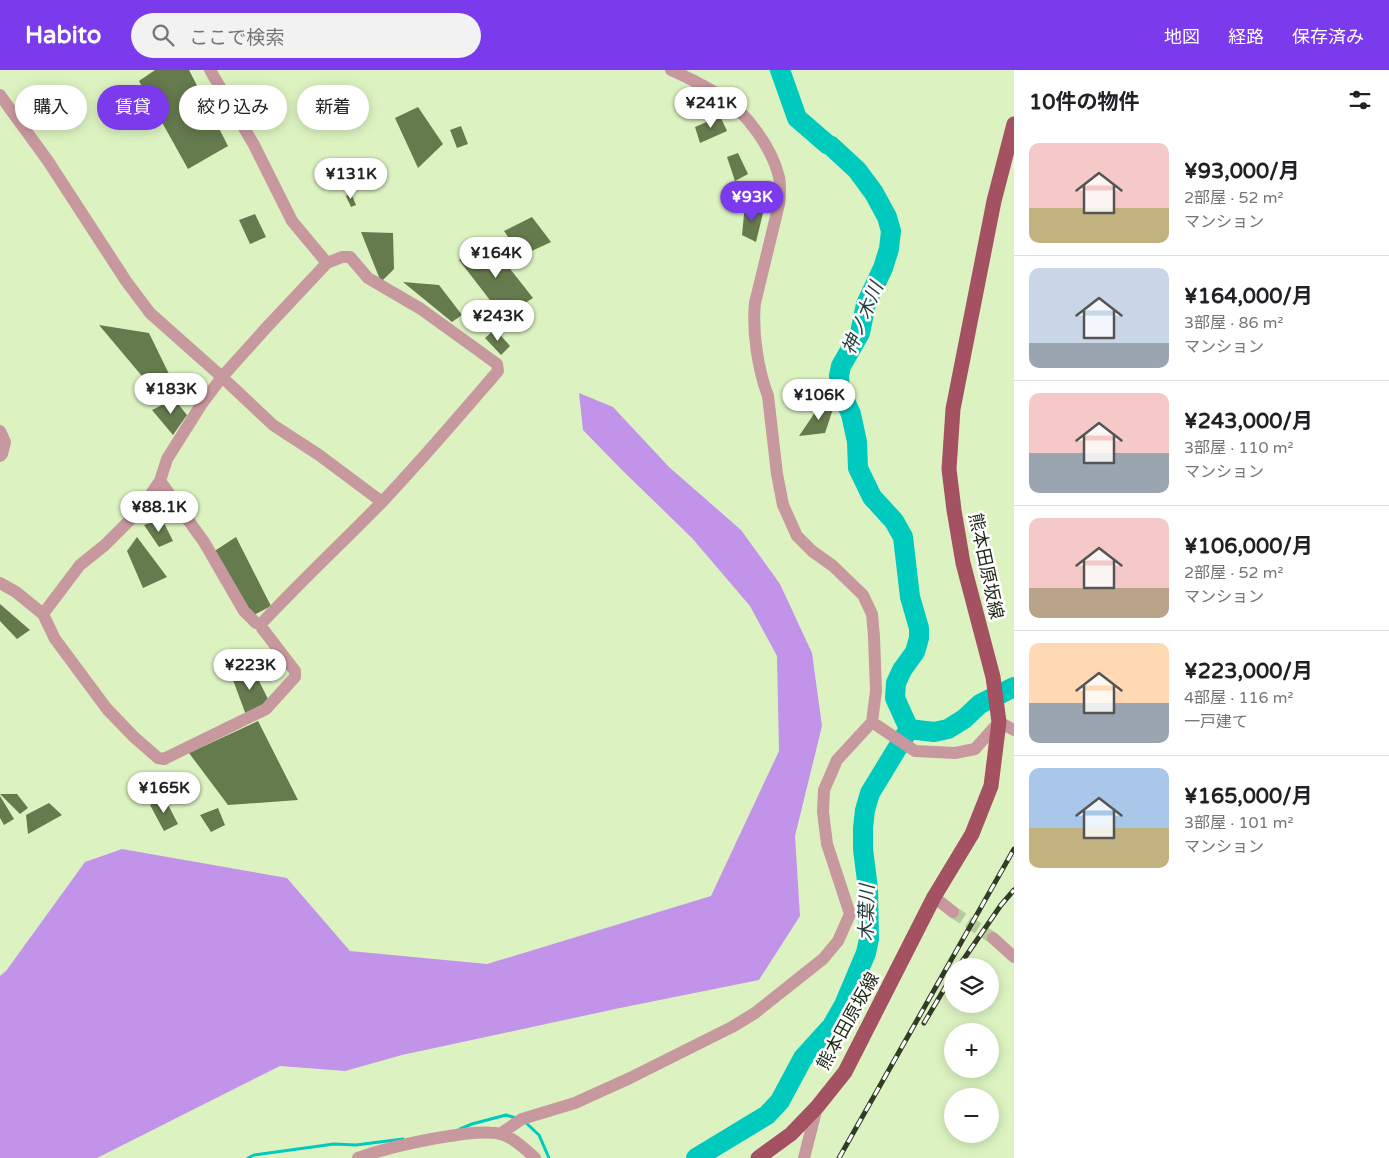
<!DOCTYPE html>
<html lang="ja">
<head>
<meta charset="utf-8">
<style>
  :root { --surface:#fff; --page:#f2f2f2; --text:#202124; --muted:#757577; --line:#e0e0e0; --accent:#7c3aed }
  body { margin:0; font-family:"Varela Round","Noto Sans JP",sans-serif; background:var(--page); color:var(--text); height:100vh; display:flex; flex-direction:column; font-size:19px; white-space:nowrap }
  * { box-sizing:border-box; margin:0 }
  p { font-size:16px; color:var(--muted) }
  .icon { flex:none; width:28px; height:28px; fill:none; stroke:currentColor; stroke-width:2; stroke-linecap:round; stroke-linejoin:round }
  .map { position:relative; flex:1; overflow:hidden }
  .drawer { display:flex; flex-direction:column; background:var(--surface); width:375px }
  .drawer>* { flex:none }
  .guide { position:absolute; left:15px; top:15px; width:475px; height:45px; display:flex; gap:10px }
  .controls { position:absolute; left:944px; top:888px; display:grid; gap:10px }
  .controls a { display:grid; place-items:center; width:55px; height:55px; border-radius:50%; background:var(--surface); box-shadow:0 2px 12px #0003; font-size:25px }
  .price { position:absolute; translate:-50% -42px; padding:0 11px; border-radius:18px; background:#fff; color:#222; font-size:16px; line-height:32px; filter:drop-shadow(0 1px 2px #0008) }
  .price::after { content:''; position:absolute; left:50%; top:30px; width:15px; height:11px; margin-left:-8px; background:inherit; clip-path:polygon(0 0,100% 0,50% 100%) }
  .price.on { background:var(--accent); color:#fff }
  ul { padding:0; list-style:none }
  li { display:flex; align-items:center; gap:15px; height:125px; padding:0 15px }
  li+li { border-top:1px solid var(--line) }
  li span { display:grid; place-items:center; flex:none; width:140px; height:100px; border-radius:10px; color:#555 }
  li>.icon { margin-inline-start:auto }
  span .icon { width:60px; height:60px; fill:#fffc; stroke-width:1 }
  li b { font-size:21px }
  h2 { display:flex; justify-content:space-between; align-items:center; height:60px; padding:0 15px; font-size:21px }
  .chip { padding:0 18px; border-radius:22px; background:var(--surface); box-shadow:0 2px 12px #0003; font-size:18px; line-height:45px }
  .chip.on { background:var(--accent); color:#fff }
  header { display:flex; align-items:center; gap:30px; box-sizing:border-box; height:70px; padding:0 25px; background:var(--accent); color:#fff }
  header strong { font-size:24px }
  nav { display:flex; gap:28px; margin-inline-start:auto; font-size:18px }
  .search { width:350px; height:45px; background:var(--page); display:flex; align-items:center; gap:12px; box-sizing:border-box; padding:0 18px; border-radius:28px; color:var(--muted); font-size:19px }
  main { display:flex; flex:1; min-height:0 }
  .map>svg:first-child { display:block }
  .forest { fill:#c193e9 }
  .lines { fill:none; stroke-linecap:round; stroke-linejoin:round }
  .stream { stroke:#00c9be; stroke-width:3 }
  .river { stroke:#00c9be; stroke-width:20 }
  .building { fill:#657a4d }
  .minor-tunnel { stroke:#b6ca9e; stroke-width:12; stroke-dasharray:12 6; stroke-linecap:butt }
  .minor { stroke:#c8989f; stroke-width:12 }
  .major { stroke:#a45162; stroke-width:15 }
  .rail-casing { stroke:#323b26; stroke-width:5 }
  .rail { stroke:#fff; stroke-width:3; stroke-dasharray:9; stroke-linecap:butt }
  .labels { text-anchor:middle; stroke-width:5; stroke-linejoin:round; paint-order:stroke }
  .street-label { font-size:18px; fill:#1e2614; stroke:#fff }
  .water-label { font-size:19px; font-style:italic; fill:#26403e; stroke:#fff }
</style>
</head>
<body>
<header>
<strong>Habito</strong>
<div class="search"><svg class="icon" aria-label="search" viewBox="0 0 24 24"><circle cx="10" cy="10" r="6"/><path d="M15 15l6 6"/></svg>ここで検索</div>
<nav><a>地図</a><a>経路</a><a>保存済み</a></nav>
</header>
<main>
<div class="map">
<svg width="1014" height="1088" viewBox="0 0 1014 1088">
  <rect width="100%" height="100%" fill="#dcf3c1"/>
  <path class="forest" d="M579,323l34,14 56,60 72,63 39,54 32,69 10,73 -27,110 5,80 -41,64 -139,28 -218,47 -57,16 -65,-5 -183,92h-97v-182l6,-5 79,-109 37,-13 165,29 63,73 137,13 224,-68 68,-145 -2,-95 -27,-50 -58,-68 -69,-67 -40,-41z"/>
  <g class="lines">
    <path class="stream" d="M524,1051l15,14 10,23
      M460,1059l12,-5 34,-9 10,3
      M248,1088l6,-3 80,-11 22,1 47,-6"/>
    <path class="river" d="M780,0l17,48 30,26 4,2 26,24 17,23 13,24 4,14 -2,18 -6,19 -17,36 -6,29 -19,33 -2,10 1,14 11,24 6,28 1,26 14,29 22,24 9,16 7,60 9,31v10l-4,14 -13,18 -6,13 -1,15 14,31
      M696,1088l71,-43 13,-14 23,-43 29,-32 12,-21 22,-52 3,-14 -1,-50 -5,-40v-21l2,-18 5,-17 39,-64 25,3 14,-3 16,-10 16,-15 34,-17"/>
  </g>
  <path class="building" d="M155,0h34l39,76 -40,23 -49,-88z
    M418,37l25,37 -25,24 -23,-50z
    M720,46l7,15 -27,12 -5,-16z
    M461,56l7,18 -11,4 -7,-18z
    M738,83l10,21 -13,7 -8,-24z
    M351,123l5,12 -5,2 -5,-11z
    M745,134l18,9 -7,29 -14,-7z
    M255,144l11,23 -16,7 -11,-24z
    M532,147l19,25 -30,14 -17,-25z
    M361,162l32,1 1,36 -13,13z
    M488,171l45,57 -30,19 -44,-57z
    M403,212l36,3 23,30 -10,7z
    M99,255l50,8 21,43 -18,12z
    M495,259l15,17 -9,9 -16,-17z
    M174,329l13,16 -14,20 -21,-25z
    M822,332l12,4 -9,27 -26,3z
    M162,449l11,22 -14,6 -15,-22z
    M137,467l30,40 -24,11 -16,-37z
    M236,467l35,69 -19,10 -39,-64z
    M0,534l30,26 -13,9 -17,-18z
    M251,595l19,38 -24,12 -13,-35z
    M258,651l40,79 -70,5 -39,-52z
    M0,724h17l11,14 -8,6z
    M0,726l14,23 -10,6 -4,-7z
    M164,727l14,27 -14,7 -14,-26z
    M49,733l13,12 -34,19 -2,-19z
    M218,738l7,17 -14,7 -11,-17z"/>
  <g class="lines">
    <path class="minor-tunnel" d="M953,842l40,26"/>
    <path class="minor" d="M210,0l44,75 38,76 35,42
      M0,25l48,66 78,120 24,32 72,64 51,48 46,30 63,47
      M0,361l5,11 -3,12 -2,2
      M0,513l16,9 27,22 12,25 52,70 27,28 24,21 6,1 102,-50 29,-32v-6l-33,-43 -1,-4 -5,-1 -12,-12 -40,-69 -44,-61
      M43,544l37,-49 25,-20 35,-35 20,-29 7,-22 34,-54 21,-28 44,-49 61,-65 15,-6h8l18,21 53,31 76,55 1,7c-38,44 -76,89 -116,131 -40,41 -82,80 -121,122
      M872,652l43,29 40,2 20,-4 24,-27 15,8
      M934,827l19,15
      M993,868l21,19
      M500,1064l22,-15 53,-16 55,-25 102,-51 23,-14 68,-54 15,-18 12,-27 -23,-70 -4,-32 1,-22 13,-30 35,-38 4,-31 -2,-54 -2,-23 -9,-19 -30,-29 -21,-15 -15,-15 -14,-31 -6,-31 -9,-78c-10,-26 -16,-65 -13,-93l24,-99c1,-9 2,-18 0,-27 -7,-29 -32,-64 -57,-80 -16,-11 -33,-19 -51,-27
      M358,1088c34,-12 69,-19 105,-24 10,-1 27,-3 38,0 13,4 24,15 34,24
      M804,1088l13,-51"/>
    <path class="major" d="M758,1088l33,-24 26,-27 28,-35 89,-175 38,-63 19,-48 8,-64 -6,-45 -30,-114 -9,-53 -5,-41 4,-60 41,-208 20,-77"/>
    <defs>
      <path id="rail" d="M959,896l42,-61 13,-15
        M924,953l28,-47
        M839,1088l175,-309"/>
    </defs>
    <use href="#rail" class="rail-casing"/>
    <use href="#rail" class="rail"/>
  </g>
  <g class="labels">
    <g class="street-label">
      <text transform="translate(986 496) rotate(78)" y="6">熊本田原坂線</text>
      <text transform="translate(848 951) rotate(-61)" y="6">熊本田原坂線</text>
    </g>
    <g class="water-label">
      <text transform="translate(862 248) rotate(-67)" y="7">神ノ木川</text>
      <text transform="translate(866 843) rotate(-89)" y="7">木葉川</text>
    </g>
  </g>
</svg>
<div class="controls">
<a><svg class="icon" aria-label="layers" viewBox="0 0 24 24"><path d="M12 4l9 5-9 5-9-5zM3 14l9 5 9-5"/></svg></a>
<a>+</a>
<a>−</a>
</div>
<b class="price" style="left:711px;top:59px">¥241K</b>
<b class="price" style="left:351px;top:130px">¥131K</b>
<b class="price on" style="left:752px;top:153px">¥93K</b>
<b class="price" style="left:496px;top:209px">¥164K</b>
<b class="price" style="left:498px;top:272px">¥243K</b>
<b class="price" style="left:171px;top:345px">¥183K</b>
<b class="price" style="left:819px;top:351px">¥106K</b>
<b class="price" style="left:159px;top:463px">¥88.1K</b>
<b class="price" style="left:250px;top:621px">¥223K</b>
<b class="price" style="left:164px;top:744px">¥165K</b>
<div class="guide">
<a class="chip">購入</a>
<a class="chip on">賃貸</a>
<a class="chip">絞り込み</a>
<a class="chip">新着</a>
</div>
</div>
<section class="drawer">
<h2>10件の物件<svg class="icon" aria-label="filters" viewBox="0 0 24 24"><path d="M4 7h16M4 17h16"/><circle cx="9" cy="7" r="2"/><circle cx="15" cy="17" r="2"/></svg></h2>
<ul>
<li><span style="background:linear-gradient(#f6c9c9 65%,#c2b280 0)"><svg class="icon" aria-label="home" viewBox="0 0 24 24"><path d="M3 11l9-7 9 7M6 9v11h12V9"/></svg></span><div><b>¥93,000/月</b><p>2部屋 · 52 m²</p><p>マンション</p></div></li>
<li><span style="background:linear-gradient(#c9d6e8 75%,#9aa5b1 0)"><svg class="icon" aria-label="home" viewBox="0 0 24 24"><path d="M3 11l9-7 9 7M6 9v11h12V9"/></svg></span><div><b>¥164,000/月</b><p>3部屋 · 86 m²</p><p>マンション</p></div></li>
<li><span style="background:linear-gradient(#f6c9c9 60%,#9aa5b1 0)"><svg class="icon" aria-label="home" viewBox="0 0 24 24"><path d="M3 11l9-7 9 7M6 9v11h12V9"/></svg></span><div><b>¥243,000/月</b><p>3部屋 · 110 m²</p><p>マンション</p></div></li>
<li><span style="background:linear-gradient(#f6c9c9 70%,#b9a48a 0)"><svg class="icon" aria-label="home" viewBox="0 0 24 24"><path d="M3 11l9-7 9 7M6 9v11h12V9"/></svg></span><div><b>¥106,000/月</b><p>2部屋 · 52 m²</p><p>マンション</p></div></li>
<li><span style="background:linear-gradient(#ffd9b3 60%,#9aa5b1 0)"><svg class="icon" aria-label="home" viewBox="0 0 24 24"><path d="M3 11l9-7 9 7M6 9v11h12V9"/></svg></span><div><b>¥223,000/月</b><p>4部屋 · 116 m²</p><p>一戸建て</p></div></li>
<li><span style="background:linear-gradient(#a9c7e8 60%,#c2b280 0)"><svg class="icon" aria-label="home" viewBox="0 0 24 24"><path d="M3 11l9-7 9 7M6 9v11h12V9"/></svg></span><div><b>¥165,000/月</b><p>3部屋 · 101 m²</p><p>マンション</p></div></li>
</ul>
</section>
</main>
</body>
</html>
